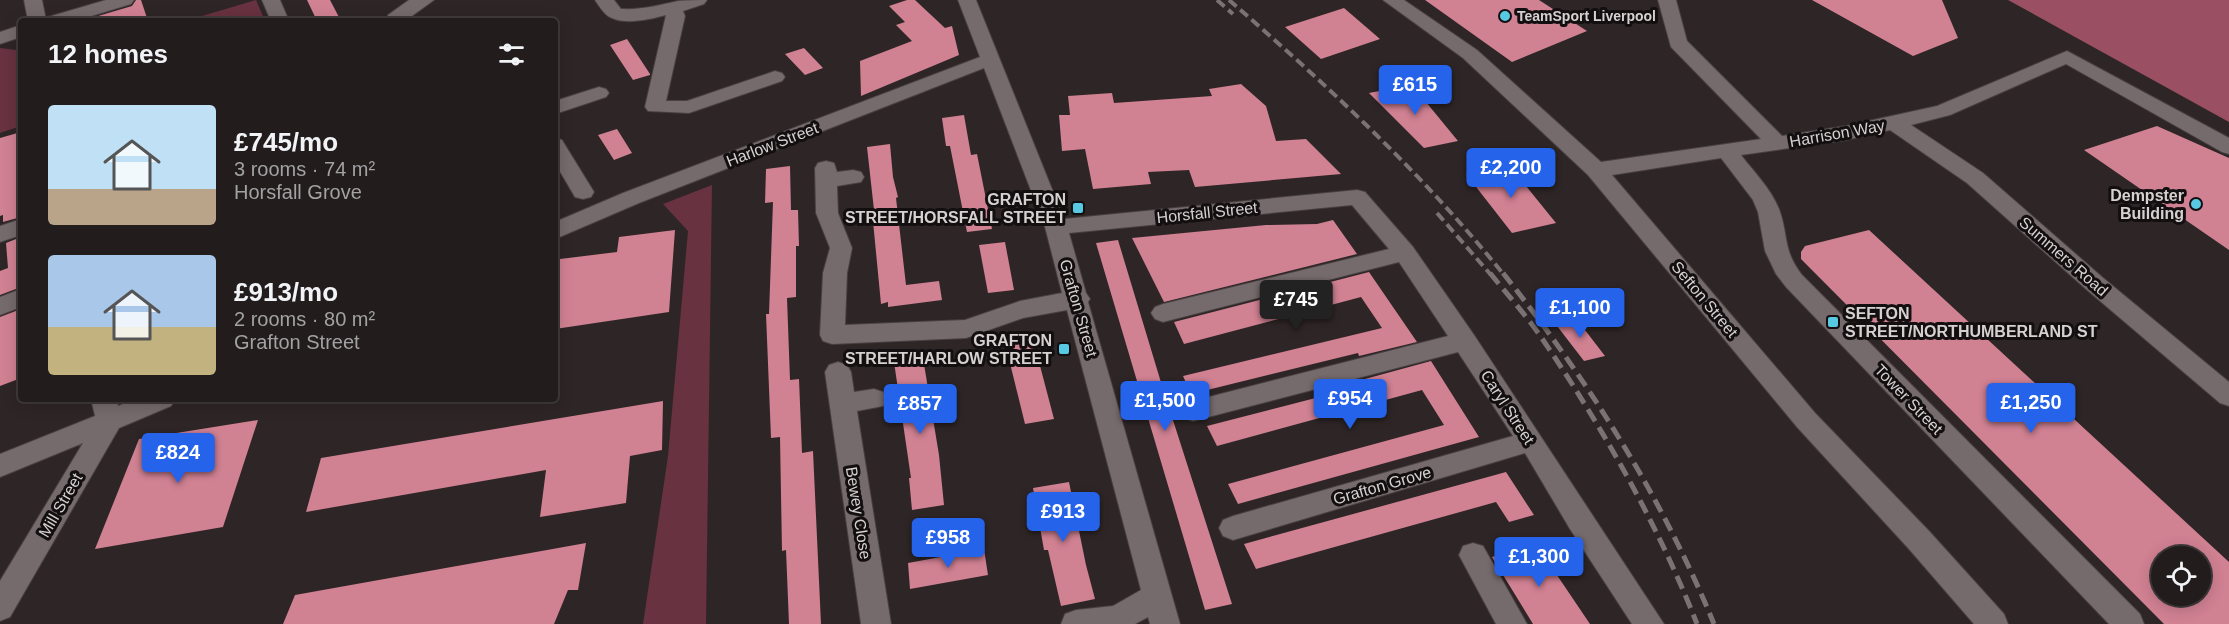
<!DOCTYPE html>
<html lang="en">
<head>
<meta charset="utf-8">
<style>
  :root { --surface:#221c1c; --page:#2a2525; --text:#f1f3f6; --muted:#a2a1a3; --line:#3f3a3b; --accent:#2563eb }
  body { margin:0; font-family:Arial,sans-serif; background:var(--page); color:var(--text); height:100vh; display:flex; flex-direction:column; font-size:22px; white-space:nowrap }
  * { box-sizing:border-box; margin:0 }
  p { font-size:20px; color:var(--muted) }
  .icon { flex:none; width:33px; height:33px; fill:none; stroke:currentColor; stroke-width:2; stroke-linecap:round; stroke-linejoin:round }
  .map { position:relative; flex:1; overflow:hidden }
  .panel { position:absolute; left:18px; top:18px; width:540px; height:384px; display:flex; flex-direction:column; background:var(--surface); border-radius:6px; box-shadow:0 3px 15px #0003,0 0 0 2px var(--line) }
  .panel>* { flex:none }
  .fabs { position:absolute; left:2151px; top:546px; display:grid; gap:12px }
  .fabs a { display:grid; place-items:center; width:60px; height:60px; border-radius:50%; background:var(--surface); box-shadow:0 3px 15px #0003,0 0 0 2px var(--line); font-size:30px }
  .price { position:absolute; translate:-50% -51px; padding:0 14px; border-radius:6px; background:var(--accent); color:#fff; font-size:20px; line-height:39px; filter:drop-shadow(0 2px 3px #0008) }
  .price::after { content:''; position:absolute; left:50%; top:36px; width:18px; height:14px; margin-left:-9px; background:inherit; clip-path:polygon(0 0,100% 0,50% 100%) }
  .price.active { background:#222; color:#fff }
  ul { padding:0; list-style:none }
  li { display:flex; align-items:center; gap:18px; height:150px; padding:0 30px }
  li span { display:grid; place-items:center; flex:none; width:168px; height:120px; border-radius:6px; color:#555 }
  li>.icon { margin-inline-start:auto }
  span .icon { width:72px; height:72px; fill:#fffc; stroke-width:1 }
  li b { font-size:26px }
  h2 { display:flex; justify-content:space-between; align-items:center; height:72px; padding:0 30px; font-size:26px }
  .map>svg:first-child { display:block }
  .green { fill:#683240 }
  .water { fill:#9a5062 }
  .building { fill:#d08192; fill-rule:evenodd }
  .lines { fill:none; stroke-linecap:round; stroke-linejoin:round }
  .minor-casing { stroke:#484041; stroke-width:2 }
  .minor { fill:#756a6c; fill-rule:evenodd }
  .rail-far1 { stroke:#7a7273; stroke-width:4; stroke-dasharray:10 5; stroke-linecap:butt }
  .rail { stroke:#7a7273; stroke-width:5; stroke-dasharray:14 7; stroke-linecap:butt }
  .poi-dot { fill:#58c9e3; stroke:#130f10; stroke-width:2 }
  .labels { text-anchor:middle; stroke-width:6; stroke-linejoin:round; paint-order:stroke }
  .far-poi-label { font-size:14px; font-weight:bold; fill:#d6d0d1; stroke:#130f10; text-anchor:start }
  .street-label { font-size:16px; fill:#d6d0d1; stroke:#130f10 }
  .poi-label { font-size:16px; font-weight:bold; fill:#d6d0d1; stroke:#130f10; text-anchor:end }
</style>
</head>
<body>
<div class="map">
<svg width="2229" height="624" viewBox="0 0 2229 624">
  <rect width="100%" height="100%" fill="#2e2526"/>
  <path class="green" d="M256,0l9,21h-80z
    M0,48l16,2 5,50v26l-21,7z
    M712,185l-6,439h-63l25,-168 20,-225 -25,-27z"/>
  <path class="water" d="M2008,0h221v122z"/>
  <path class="building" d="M136,0h5l7,21h-59l-1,-2 44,-13z
    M307,0h23l11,21h-24z
    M907,0h8l30,28 7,-2 7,29 -98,41 -1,-35 52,-20 -16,-16 9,-3 -16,-16z
    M1425,0h114l48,31 -75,31z
    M1812,0h130l16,38 -45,18z
    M1344,8l36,31 -59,20 -36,-32z
    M627,39l23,35v1l-17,5 -23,-35z
    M804,48l19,20 -18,7 -20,-21z
    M1241,84l25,22 10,35 30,-2 35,35 -146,13 -6,-17 -41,2 3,12 -58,5 -8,-40 -23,2 -3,-36h11l-2,-19 44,-3 2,10 98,-7 -3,-7z
    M1412,85l46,56 -34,7 -55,-55z
    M964,115l7,40 6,-1 15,75 -25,3 -17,-86h-4l-4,-28z
    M2157,126l72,32v92l-145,-100z
    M617,129l15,24 -18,7 -16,-25z
    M21,132v85l-18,5v-7l-3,1v-78z
    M890,144l3,33 5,20 -2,1 10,87 33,-4 3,19 -54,7v-5l-7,2 -9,-93 2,-1 -7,-63z
    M1509,165l47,58 -44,10 -46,-59z
    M790,166l1,44h7l1,36h-3v51l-9,1 3,82 9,-1 3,74 11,-2 8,173h-32l-3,-74 -4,1 -2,-114 -9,1 -5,-124h3l4,-112 -8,1 1,-34z
    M1333,220l24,34 -193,48 -32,-64 134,-13 51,-1z
    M675,230l-6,82 -114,17v-53h3l2,-17 57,-7 2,-15z
    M1869,230l360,332v62h-65l-363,-365v-7l4,-6zM2162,556h38v40h-38z
    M21,237v50l-21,8v-24l8,-3 -2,-25z
    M1118,240l45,149 69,215 -27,6 -109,-367z
    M1005,242l9,48 -26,3 -9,-48z
    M1369,272l48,70 -58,14 -1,-3 -167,41 -8,-18 199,-48 -21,-31 -177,47 -10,-22z
    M21,309v69l-21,8v-69z
    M1575,317l30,39 -21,5 -30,-39z
    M1033,339l21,80 -29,5 -20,-81z
    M923,358l16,97 5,50 -32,5 -3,-32h2l-17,-116z
    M1431,361l48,76 -241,67 -10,-20 216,-59 -22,-35 -205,56 -10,-20 159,-41 -1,-6z
    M663,401l-1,49 -32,6 -4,47 -86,14 6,-47 -240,42 15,-54z
    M258,420l-35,107 -128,22 44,-110z
    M1506,472l28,43 -25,7 -13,-20 -240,67 -12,-25z
    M1069,482l17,83 9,34 -34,7 -13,-56h-4l-11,-62z
    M586,543l-8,47h-10l-14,34h-271l12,-29z
    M1536,544l54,80h-57l-41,-67z
    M984,549l4,26 -78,14 -2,-26z"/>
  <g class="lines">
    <defs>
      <path id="minor" d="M24,0h18l4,20 2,-3 58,-17h28l-3,4 -56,17h-47z
        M262,0h18l9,21h-18z
        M409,0h25l-29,21h-18l1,-6z
        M595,0h19l7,9c21,1 38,-4 57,-8 9,-1 20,-1 29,-1l-3,4 -21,7 2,5 -19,85h21l88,-30 7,2 3,4 -3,4 -93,32 -41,-2 -3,-4 21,-92c-15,4 -39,10 -54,3 -7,-2 -13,-12 -17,-18z
        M958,0h18l88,219 293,-29 8,2 48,55 61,88 190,289h-32l-62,-95 -45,-76 -292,87 -10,-4 -4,-8 4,-8 10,-4 280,-80 -55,-84 -265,69 -9,-3 -4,-7 4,-7 9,-3 255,-65 -49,-74 -236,60 -8,-3 -4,-6 4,-6 8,-3 226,-55 -37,-44 -283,28 17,60 4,6 -2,3 92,322h-30l-2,-7 -13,7h-74l4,-10 11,-4 37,-4 28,-16 -74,-280 -44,8 -57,20 -134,6 -9,-3 -3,-6 3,-62 7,-25 -14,-35 -1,-45 3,-5 8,-2 8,2 3,9 16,-2 8,2 3,5 -3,5 -24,4 1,27 14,35 -5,25 -2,52 120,-5 55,-19 42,-8 -17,-66 -61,-159 -345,135 -84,36v-17l68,-29 357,-136z
        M1383,0h21l73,50 124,112 160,-23 -90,-92 -13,-47h18l11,41 95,95 64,-10 91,-20 130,-55 162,87v16l-7,-2 -156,-88 -116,51 -39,10 72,48 119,104 127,105v24l-9,-3 -134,-114 -119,-106 -77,-53 -44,10 -105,15c13,17 30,34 38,54 10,27 3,40 23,66l338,339 4,10h-35l-323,-337 -10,-13 -11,-23 -7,-39 -5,-12 -32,-42 -109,17 203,238 114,118 75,83 4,10h-34l-65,-75 -112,-122 -209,-252 -125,-117z
        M21,25v12l-21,7v-12z
        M599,87l7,2 3,4 -3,4 -51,17v-13z
        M555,138l7,2 3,5 29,47 -3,5 -8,2 -8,-2 -20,-34z
        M21,219v16l-21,7v-16z
        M21,289v18l-21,8v-18z
        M838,362l9,3 4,7 3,20 20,-3 9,3 4,7 -4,7 -26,5 34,213h-30l-36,-252 4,-7z
        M91,399h26l1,7 18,-7h39l-4,7 -52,22 -109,189 -10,4v-40l83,-138 -83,34v-23l95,-38z
        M1473,543l10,3 44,78h-31l-37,-69 4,-9z"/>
    </defs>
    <use href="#minor" class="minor-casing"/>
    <use href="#minor" class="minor"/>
    <path class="rail-far1" d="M1217,0l16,14
      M1229,0c97,84 195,175 275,275
      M1437,213l54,62"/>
    <path class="rail" d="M1490,273c16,20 34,40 49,61 62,91 118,188 158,290
      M1503,273c85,107 159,224 211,351"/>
  </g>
  <g class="poi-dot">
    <circle cx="1505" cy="16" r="6"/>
    <circle cx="2196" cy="204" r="6"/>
    <rect x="1072" y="202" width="12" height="12" rx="3"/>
    <rect x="1827" y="316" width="12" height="12" rx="3"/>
    <rect x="1058" y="343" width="12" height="12" rx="3"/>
  </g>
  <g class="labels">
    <g class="far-poi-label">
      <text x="1517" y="21">TeamSport Liverpool</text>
    </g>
    <g class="street-label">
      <text transform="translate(1837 133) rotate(-10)" y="6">Harrison Way</text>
      <text transform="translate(772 144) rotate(-21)" y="6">Harlow Street</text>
      <text transform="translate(1207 212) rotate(-6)" y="6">Horsfall Street</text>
      <text transform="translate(2064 256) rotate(41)" y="6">Summers Road</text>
      <text transform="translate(1705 299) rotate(50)" y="6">Sefton Street</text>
      <text transform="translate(1079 308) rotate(74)" y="6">Grafton Street</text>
      <text transform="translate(1909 399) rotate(46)" y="6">Tower Street</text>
      <text transform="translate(1508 407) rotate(57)" y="6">Caryl Street</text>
      <text transform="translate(1382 485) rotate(-16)" y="6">Grafton Grove</text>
      <text transform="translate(60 505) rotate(-60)" y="6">Mill Street</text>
      <text transform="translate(859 513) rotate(81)" y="6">Bewey Close</text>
    </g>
    <g class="poi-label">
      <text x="2184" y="201">Dempster<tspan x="2184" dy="18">Building</tspan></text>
      <text x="1066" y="205">GRAFTON<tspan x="1066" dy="18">STREET/HORSFALL STREET</tspan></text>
      <text x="1845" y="319" text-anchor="start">SEFTON<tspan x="1845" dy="18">STREET/NORTHUMBERLAND ST</tspan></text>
      <text x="1052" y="346">GRAFTON<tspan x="1052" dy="18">STREET/HARLOW STREET</tspan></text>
    </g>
  </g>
</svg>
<div class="fabs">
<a><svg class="icon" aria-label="locate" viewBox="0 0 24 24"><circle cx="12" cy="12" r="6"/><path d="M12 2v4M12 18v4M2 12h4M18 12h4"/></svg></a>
</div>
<b class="price" style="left:1415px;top:116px">£615</b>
<b class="price" style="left:1511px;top:199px">£2,200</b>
<b class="price active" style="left:1296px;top:331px">£745</b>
<b class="price" style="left:1580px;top:339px">£1,100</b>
<b class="price" style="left:1350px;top:430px">£954</b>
<b class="price" style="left:1165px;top:432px">£1,500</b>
<b class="price" style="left:2031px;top:434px">£1,250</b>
<b class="price" style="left:920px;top:435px">£857</b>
<b class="price" style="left:178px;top:484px">£824</b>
<b class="price" style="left:1063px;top:543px">£913</b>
<b class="price" style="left:948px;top:569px">£958</b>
<b class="price" style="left:1539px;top:588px">£1,300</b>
<section class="panel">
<h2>12 homes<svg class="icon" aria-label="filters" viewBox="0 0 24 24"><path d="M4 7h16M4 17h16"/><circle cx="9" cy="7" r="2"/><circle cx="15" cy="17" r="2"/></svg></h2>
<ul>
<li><span style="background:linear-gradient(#bfe0f5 70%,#b9a48a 0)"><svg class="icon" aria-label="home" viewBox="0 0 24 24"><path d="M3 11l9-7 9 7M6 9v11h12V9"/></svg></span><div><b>£745/mo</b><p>3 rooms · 74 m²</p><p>Horsfall Grove</p></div></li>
<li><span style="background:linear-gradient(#a9c7e8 60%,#c2b280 0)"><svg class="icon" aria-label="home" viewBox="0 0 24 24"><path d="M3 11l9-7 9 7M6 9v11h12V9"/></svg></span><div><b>£913/mo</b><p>2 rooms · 80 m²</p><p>Grafton Street</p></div></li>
</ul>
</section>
</div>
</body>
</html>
